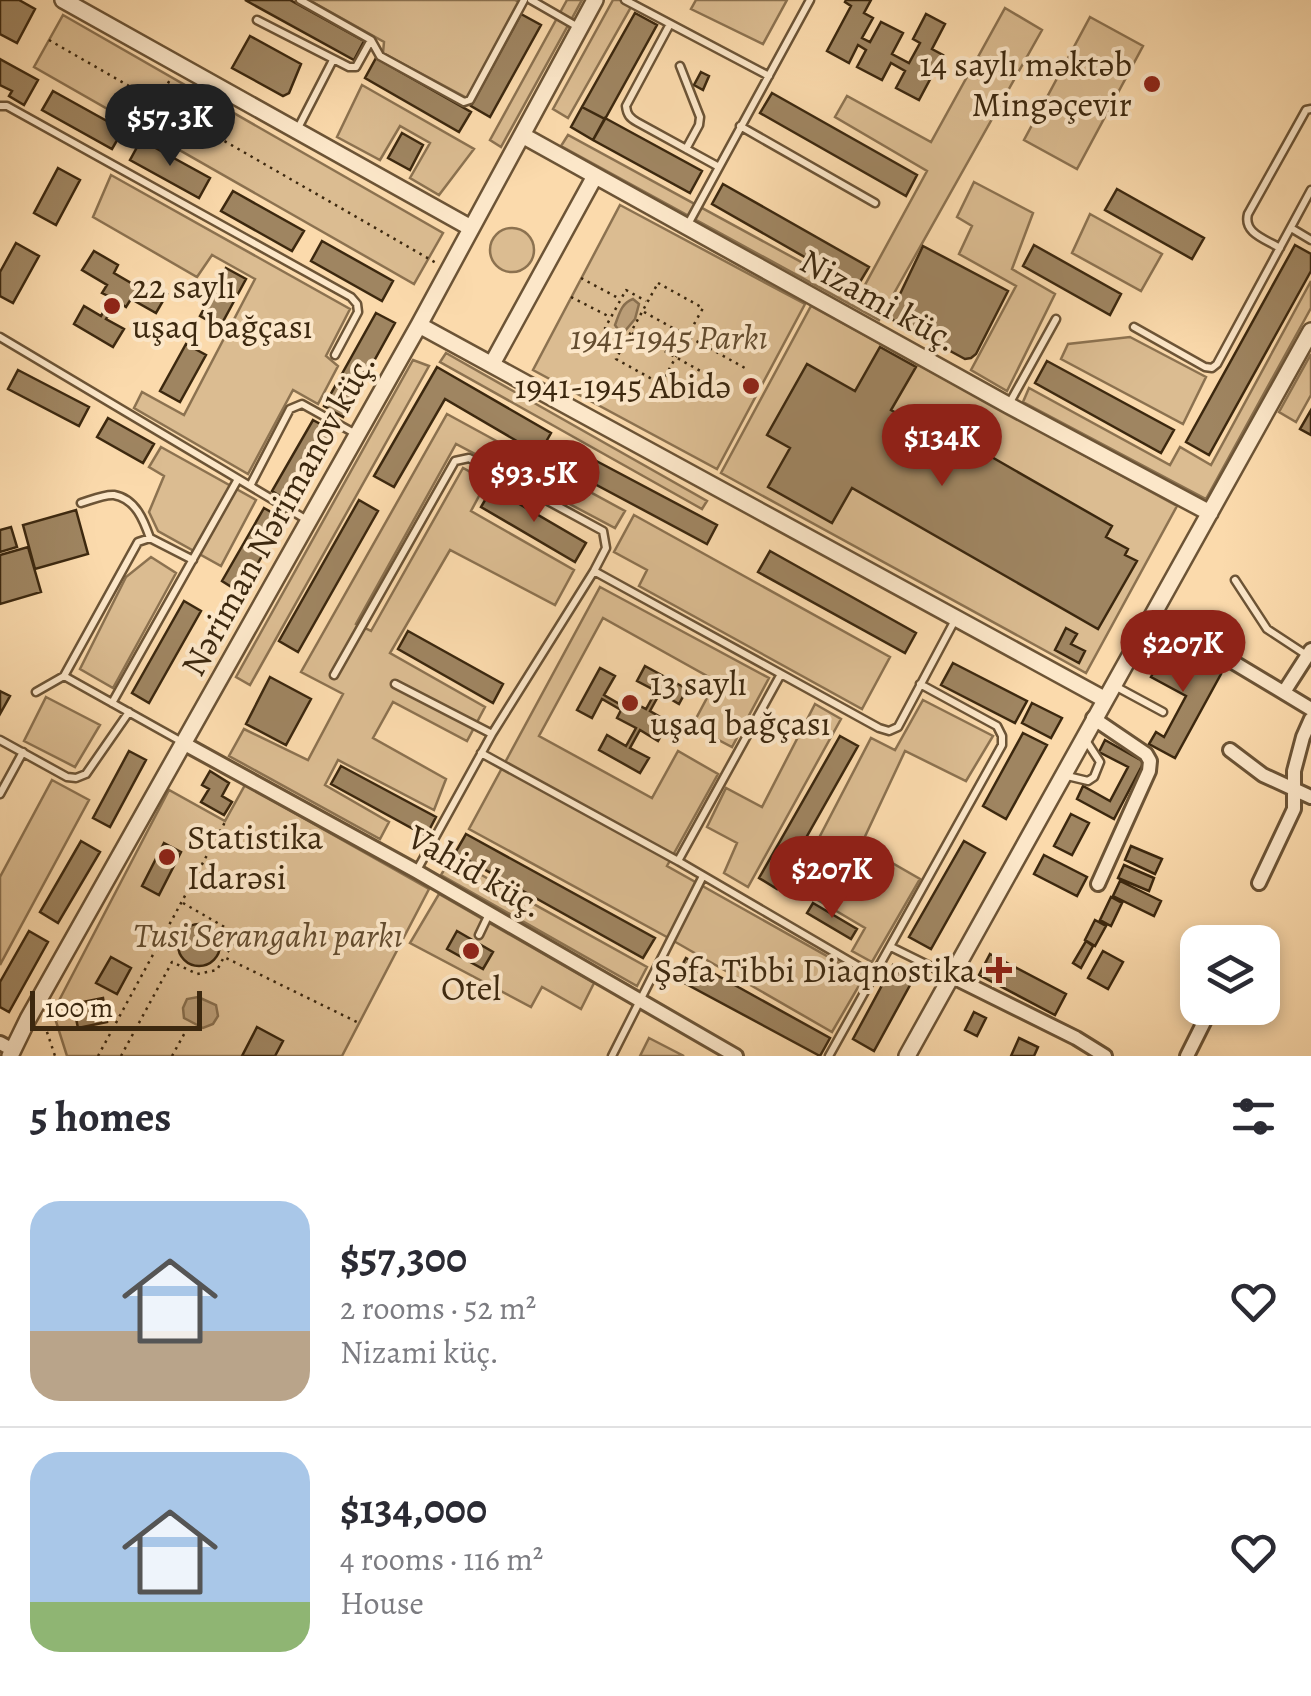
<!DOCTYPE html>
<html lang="en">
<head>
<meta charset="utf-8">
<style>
  :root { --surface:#fff; --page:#f2f2f3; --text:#2b2b33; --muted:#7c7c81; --line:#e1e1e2; --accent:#8f2418 }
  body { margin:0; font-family:Alegreya,serif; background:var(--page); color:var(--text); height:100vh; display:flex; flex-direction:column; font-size:38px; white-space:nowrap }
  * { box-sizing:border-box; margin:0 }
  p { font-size:32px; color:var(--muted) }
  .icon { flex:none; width:55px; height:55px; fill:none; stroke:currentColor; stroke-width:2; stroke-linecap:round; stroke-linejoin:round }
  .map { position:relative; height:1056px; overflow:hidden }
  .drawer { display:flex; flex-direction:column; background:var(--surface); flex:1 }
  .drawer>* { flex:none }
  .controls { position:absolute; left:1180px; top:925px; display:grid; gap:20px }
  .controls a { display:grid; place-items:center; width:100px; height:100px; border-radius:20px; background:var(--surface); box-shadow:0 5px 15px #0003; font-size:50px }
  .scale { position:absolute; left:30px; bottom:25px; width:172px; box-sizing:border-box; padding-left:10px; border:5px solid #3c280f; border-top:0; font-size:28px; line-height:35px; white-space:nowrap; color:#3c280f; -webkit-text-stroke:8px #fce7c9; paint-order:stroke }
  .price { position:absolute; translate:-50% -85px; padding:0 22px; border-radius:35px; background:var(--accent); color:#fff; font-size:32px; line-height:65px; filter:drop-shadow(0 2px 5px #0008) }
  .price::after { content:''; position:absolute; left:50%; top:60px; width:30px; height:22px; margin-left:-15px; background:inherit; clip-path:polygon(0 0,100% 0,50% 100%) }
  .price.current { background:#222; color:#fff }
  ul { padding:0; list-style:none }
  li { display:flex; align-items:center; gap:30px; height:250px; padding:0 30px }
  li+li { border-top:2px solid var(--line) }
  li span { display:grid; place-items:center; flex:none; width:280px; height:200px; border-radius:30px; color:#555 }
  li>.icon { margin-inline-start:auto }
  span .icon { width:120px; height:120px; fill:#fffc; stroke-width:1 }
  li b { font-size:42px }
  h2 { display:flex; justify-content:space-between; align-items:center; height:120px; padding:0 30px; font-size:42px }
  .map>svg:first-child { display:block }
  .green { fill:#dbbc91; stroke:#8c7250; stroke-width:2.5 }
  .water { fill:#ba9d77; stroke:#886e4d; stroke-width:2.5 }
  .building { fill:#9f8561; stroke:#3c280f; stroke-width:2.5 }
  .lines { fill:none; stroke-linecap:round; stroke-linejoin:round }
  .service-casing { stroke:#6c5436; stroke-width:11 }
  .minor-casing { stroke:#6c5436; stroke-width:18 }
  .tertiary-casing { stroke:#6c5436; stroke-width:20 }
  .path { stroke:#3c280f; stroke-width:2.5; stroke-dasharray:2.5 5; stroke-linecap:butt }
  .service { stroke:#fce7c9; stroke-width:6 }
  .minor { stroke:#fce7c9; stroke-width:12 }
  .tertiary { stroke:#fce7c9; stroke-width:15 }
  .poi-dot { fill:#8f2418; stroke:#fce7c9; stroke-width:4 }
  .labels { text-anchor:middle; stroke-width:8; stroke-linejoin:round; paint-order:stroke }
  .poi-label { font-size:35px; fill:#3c280f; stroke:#fce7c9; text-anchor:end }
  .street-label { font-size:35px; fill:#3c280f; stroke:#fce7c9 }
  .park-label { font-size:35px; font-style:italic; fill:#644d30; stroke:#fce7c9 }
</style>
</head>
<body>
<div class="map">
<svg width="1311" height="1056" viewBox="0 0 1311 1056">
  <rect width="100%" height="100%" fill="#fbdaac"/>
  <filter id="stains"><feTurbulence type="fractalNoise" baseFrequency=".002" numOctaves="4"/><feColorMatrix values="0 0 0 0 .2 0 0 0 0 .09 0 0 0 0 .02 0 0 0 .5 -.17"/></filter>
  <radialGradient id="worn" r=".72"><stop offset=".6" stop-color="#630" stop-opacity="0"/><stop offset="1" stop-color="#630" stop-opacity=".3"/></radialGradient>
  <path class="green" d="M309,0h206l5,2 -53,96 -84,-45 1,-11z
    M567,0h15l-81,147 -11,-7z
    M613,0h22l-67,118 -15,-9z
    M696,0h91l-24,44 -72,-35z
    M1005,8l37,22 -163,290 -318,-174 7,-11 292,159 67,-123 -92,-54 12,-21 84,46z
    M63,15l380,218 -29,51 -380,-217z
    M1090,17l53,29 -66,123 -53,-29z
    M362,85l112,64 -35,46 -29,-17 20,-35 -30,-17 -20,34 -43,-23z
    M111,175l239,134 -24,47 12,10 -20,38 -25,-14 -45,84 -114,-66 8,-16 42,23 71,-136 -43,-24 -15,22 -104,-60z
    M974,182l59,31 -21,56 43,25 -48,97 -36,-21 45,-84 -57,-32 13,-28 -15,-9z
    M620,205l185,99 -88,165 -184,-99z
    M1090,214l72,40 -21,37 -69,-38z
    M490 250a22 22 0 1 1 44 0a22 22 0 1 1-44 0Z
    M1311,281v27l-105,191 -183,-97 6,-14 141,77 10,-18 31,18z
    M811,306l366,200 -91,167 -365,-200z
    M1130,337l76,40 -23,47 -122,-65 7,-15z
    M446,353l261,148 -5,8 -262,-147z
    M1311,354v41l-15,27 -17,-10z
    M413,360l16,6 -179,319 -14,-8z
    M447,414l178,97 -10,17 -159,-84 -100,180 15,7 92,-163 24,13 -16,30 103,59 -19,35 -105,-55 -60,103 95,54 -18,34 -74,-39 -20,36 73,41 -12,31 -96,-50 -13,25 64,37 -9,17 -151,-83 15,-27 64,31 35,-66 -42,-22z
    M161,447l95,53 -35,66 -63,-35 -9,-19 15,-36 -15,-9z
    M634,515l256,142 -28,52 -223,-123 8,-16 -33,-18z
    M151,557l25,16 -63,115 -33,-19 46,-92z
    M600,587l169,91 -37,69 -40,-21 24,-45 -113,-63 -64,118 113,62 26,-47 40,23 -51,92 197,111 -32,55 -167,-96 -196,-107z
    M46,697l54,28 -25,42 -51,-26z
    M923,700l70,36 -27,45 -61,-30 -44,94 59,34 -48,83 -20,-11 13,-23 -71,-42 77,-148 24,12z
    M815,704l26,15 -93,168 -24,-14 13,-30 -30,-16 19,-39 36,19z
    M52,780l37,20 -89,165v-88z
    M245,785l184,104 -87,167h-275l-14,-44 116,-222 56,31z
    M451,858l196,109 -10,19 -196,-111z
    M439,894l155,89 -13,26 -39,-22 -11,20 -121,-64z
    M649,1038l35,18h-44z"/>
  <path class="water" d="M633,299l6,5 -4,15 -10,12h-6l-4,-6c4,-10 6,-22 18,-26z
    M198,997l18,8 2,11 -5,8 -10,4 -19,-10 -1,-10 4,-9z"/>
  <path class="building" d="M0,0h19l16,9 -18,34 -17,-9z
    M245,0h45l74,41 -10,19z
    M846,0h25l-7,13 9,5 -11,20 8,4 11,-20 22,11 -11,21 17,9 11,-20 -7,-4 13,-25 19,10 -13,25 11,6 -24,45 -23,-12 9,-17 -14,-8 -9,17 -25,-13 9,-17 -8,-5 -9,18 -22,-12 24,-45 -6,-4z
    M635,13l22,12 -52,94 -23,-12z
    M521,14l20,11 -51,92 -19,-11z
    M250,36l51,28 -12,29 -6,3 -51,-28z
    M376,58l95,54 -12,20 -94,-54z
    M0,59l38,21 -14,25 -15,-9 3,-5 -12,-6z
    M701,72l8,4 -6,14 -9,-5z
    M53,91l70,39 -11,19 -70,-39z
    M772,93l145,82 -11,21 -146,-83z
    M582,107l23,12 -12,21 -22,-13z
    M605,118l97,53 -12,22 -97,-53z
    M402,133l21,12 -13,25 -22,-12z
    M141,140l69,38 -11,20 -69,-38z
    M58,168l22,12 -24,45 -22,-12z
    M723,184l146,83 -12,20 -145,-83z
    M1117,189l87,49 -12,21 -87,-49z
    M233,191l71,40 -12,20 -71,-40z
    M322,241l71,40 -11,20 -71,-40z
    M16,243l23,13 -26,47 -13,-7v-24z
    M1034,245l87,49 -11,21 -87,-49z
    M1295,245l16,9v17l-102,184 -23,-13z
    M923,246l85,45 -32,63 -5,4 -6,1 -72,-39 -3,-5z
    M94,251l24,14 -4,8 24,14 4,-7 25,14 -11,19 -25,-14 -5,8 -9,-6 -11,18 18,10 -11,18 -39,-23 10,-18 17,10 11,-18 -10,-5 5,-8 -25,-15z
    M226,268l20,11 -26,48 -20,-11z
    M376,313l19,10 -52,94 -19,-11z
    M186,344l20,11 -26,47 -20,-11z
    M880,347l36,20 -25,43 44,25 -6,11 22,13 11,-19 150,86 -6,11 22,12 -3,6 12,6 -39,68 -246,-141 -20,35 -64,-36 22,-39 -23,-13 40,-71 48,27z
    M1047,361l127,69 -13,23 -126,-70z
    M437,367l114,66 -12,21 -94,-55 -51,88 -20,-11z
    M18,370l71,37 -10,19 -71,-37z
    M1311,410v25l-11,-6z
    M108,418l46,26 -11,19 -46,-26z
    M313,420l20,11 -42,72 -19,-12z
    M570,447l147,78 -10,19 -146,-78z
    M492,488l94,55 -11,19 -94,-55z
    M359,500l19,11 -80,141 -19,-11z
    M264,508l19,11 -42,74 -19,-12z
    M76,510l12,44 -53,15 -12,-44z
    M11,527l6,20 -17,5v-22z
    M28,547l13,45 -41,12v-49z
    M770,551l146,82 -11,20 -147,-81z
    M184,601l17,10 -52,92 -17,-10z
    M1066,628l11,6 -6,10 14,7 -6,12 -24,-13z
    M408,631l95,53 -10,19 -95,-54z
    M1169,645l52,29 -46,84 -26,-14 7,-12 8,5 22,-41 -35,-19z
    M953,663l74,38 -12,22 -74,-38z
    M645,666l42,23 -8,15 -19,-11 -10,18 19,11 -11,19 -18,-11 -10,18 19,10 -9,15 -41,-23 8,-15 19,11 10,-18 -19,-10 4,-8 -19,-11 -10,19 -15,-8 23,-42 15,8 -11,19 19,11 4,-7 19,10 10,-18 -19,-10z
    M270,677l41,22 -25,46 -40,-21z
    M0,691l10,5 -10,18z
    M1032,703l30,15 -11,20 -29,-15z
    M1023,733l24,12 -41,74 -23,-13z
    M840,736l18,10 -81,143 -18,-11z
    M1105,740l39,22 -30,57 -37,-20 6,-13 27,15 18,-34 -29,-15z
    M129,751l17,9 -36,67 -17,-9z
    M341,766l95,51 -10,19 -95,-52z
    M210,771l19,12 -7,13 10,6 -8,13 -23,-13 8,-13 -7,-4z
    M1071,814l18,9 -17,32 -18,-9z
    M466,834l189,104 -12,20 -188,-105z
    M81,841l19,11 -42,71 -18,-11z
    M964,841l21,12 -54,96 -22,-12z
    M164,843l17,9 -22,43 -17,-9z
    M1131,846l31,13 -7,15 -30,-14z
    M1044,855l43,22 -10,19 -43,-22z
    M1124,865l30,13 -5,13 -31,-13z
    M1120,881l41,20 -7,15 -41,-20z
    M1111,897l11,6 -11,23 -11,-6z
    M813,903l44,26 -6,10 -44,-26z
    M1095,920l11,6 -11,20 -10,-6z
    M178 945a21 21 0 1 1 42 0a21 21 0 1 1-42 0Z
    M29,931l19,11 -39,70 -9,-5v-25z
    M457,931l36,21 -10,17 -36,-20z
    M1086,941l7,5 -12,22 -8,-5z
    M1103,951l20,11 -15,27 -20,-11z
    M990,954l76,40 -11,21 -76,-40z
    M111,957l20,11 -14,26 -21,-11z
    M686,958l144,80 -10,18 -145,-78z
    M893,965l22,11 -41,75 -21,-12z
    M103,998l4,24 -29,6 -5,-24z
    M974,1012l12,6 -9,18 -12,-6z
    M257,1027l26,14 -8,15h-33z
    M1019,1038l19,9 -4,9h-23z"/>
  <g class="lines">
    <defs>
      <path id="service" d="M300,0l71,40 9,16 84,46 6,-2 54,-100
        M531,0l47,27
        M625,0l144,76
        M257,20l92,47h7l15,-27
        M670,24l-44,82c1,9 4,12 11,16l82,45
        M680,66l20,51 -1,8 -13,24
        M0,106h7l344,191 6,7 1,8 -23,43
        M740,126l135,77
        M297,130l36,-70
        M687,226l123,-226
        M1291,228l20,12
        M1280,248c-15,-9 -37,-15 -32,-34l53,-95 5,-9 5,-1
        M1134,327l71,40 7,1 5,-4 94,-174
        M0,337l307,183
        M1009,404l47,-85
        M250,486l40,-77 12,-5 54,30
        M531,490l21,-36
        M81,503c10,-3 24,-9 33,-8 22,4 30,26 36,43
        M594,571l285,157 10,3 9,-4 57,-107
        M1235,580l32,49 38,25
        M334,675l121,-214 14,-3 134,73 3,17 -12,23 -102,163 -75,136
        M395,684l97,50
        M1113,685l50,27
        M36,692l28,-16
        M112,703l126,-224
        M0,740l67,37 9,1 10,-4 43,-62
        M182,742l-118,-66 74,-134 12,-4 43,22
        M481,753l197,108 197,115
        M1063,775l25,6 6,-4 6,-15 -15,-23
        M0,794l23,-42
        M678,861l103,-187
        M479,935l10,-21
        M891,947l59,29
        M612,1056l91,-180
        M829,1056l173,-311v-9l-5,-10 -77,-42"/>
      <path id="minor" d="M1153,614l158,95
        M1284,692l27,-42
        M1093,718l53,36 4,7 -1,10 -51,113
        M183,743l233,128 320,185
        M1230,750l33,25 48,22
        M1259,883l35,-74v-38l9,-34 8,-18
        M951,976l125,62 29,18
        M0,1043l13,7
        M1187,1056l24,-48"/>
      <path id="tertiary" d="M63,0l408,228
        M522,135l486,270 202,108
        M419,325l685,374
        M492,364l103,-188
        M10,1056l18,-37 391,-694 176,-325
        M907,1056l404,-725"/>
    </defs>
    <use href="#service" class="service-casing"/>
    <use href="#minor" class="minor-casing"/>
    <use href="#tertiary" class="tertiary-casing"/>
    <path class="path" d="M49,40l389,224
      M142,129l29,-51
      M581,278l39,21
      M658,283l45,25 -42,76 -45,-25z
      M571,297l39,20
      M644,312l101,56
      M632,333l101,56
      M626,340l-21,-12 21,-38 20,11
      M183,903l45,26 5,15 -8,12
      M42,1027l4,2 9,27
      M98,1056l127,-234
      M121,1056l51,-94 25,12 20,-4 7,-13 135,66
      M172,1056l16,-29"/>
    <use href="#service" class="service"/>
    <use href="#minor" class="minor"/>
    <use href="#tertiary" class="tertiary"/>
  </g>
  <g class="poi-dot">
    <circle cx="1152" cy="84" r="10"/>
    <circle cx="112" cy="306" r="10"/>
    <circle cx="751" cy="386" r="10"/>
    <circle cx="630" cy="703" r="10"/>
    <circle cx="167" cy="857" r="10"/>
    <circle cx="471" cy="951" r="10"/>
    <path d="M994 955h10v10h10v10h-10v10h-10v-10h-10v-10h10z"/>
  </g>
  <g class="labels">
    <g class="poi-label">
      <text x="1132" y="76">14 saylı məktəb<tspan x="1132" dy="40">Mingəçevir</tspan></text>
      <text x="132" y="298" text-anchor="start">22 saylı<tspan x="132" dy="40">uşaq bağçası</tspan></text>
      <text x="731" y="398">1941-1945 Abidə</text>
      <text x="650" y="695" text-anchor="start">13 saylı<tspan x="650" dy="40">uşaq bağçası</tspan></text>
      <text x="187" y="849" text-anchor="start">Statistika<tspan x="187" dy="40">Idarəsi</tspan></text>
      <text x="976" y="982">Şəfa Tibbi Diaqnostika</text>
      <text x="471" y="1000" text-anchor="middle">Otel</text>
    </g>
    <g class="street-label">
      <text transform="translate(879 300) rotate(29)" y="12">Nizami küç.</text>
      <text transform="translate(278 514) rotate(-61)" y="12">Nəriman Nərimanov küç.</text>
      <text transform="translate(476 871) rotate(30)" y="12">Vahid küç.</text>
    </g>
    <g class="park-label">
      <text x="669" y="349">1941-1945 Parkı</text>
      <text x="268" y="947">Tusi Serangahı parkı</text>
    </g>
  </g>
  <rect width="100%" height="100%" filter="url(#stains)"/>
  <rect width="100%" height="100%" fill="url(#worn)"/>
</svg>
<div class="controls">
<a><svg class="icon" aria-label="layers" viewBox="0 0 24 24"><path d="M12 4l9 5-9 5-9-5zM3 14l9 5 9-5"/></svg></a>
</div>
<div class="scale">100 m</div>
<b class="price current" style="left:170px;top:169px">$57.3K</b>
<b class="price" style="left:942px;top:489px">$134K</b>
<b class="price" style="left:534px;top:525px">$93.5K</b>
<b class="price" style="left:1183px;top:695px">$207K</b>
<b class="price" style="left:832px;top:921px">$207K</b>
</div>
<section class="drawer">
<h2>5 homes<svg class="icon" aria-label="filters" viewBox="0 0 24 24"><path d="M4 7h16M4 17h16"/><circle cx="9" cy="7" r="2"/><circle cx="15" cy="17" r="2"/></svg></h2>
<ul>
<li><span style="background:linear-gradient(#a9c7e8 65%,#b9a48a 0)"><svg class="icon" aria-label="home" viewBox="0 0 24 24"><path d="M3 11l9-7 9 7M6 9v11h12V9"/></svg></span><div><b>$57,300</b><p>2 rooms · 52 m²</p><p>Nizami küç.</p></div><svg class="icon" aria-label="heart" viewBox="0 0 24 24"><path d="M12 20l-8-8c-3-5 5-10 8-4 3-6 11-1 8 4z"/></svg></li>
<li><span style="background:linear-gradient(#a9c7e8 75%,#8fb573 0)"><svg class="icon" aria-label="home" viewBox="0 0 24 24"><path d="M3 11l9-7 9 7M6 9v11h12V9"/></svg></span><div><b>$134,000</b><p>4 rooms · 116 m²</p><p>House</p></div><svg class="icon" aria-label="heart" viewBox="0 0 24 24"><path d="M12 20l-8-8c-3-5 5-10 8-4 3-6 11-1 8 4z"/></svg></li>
</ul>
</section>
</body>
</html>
